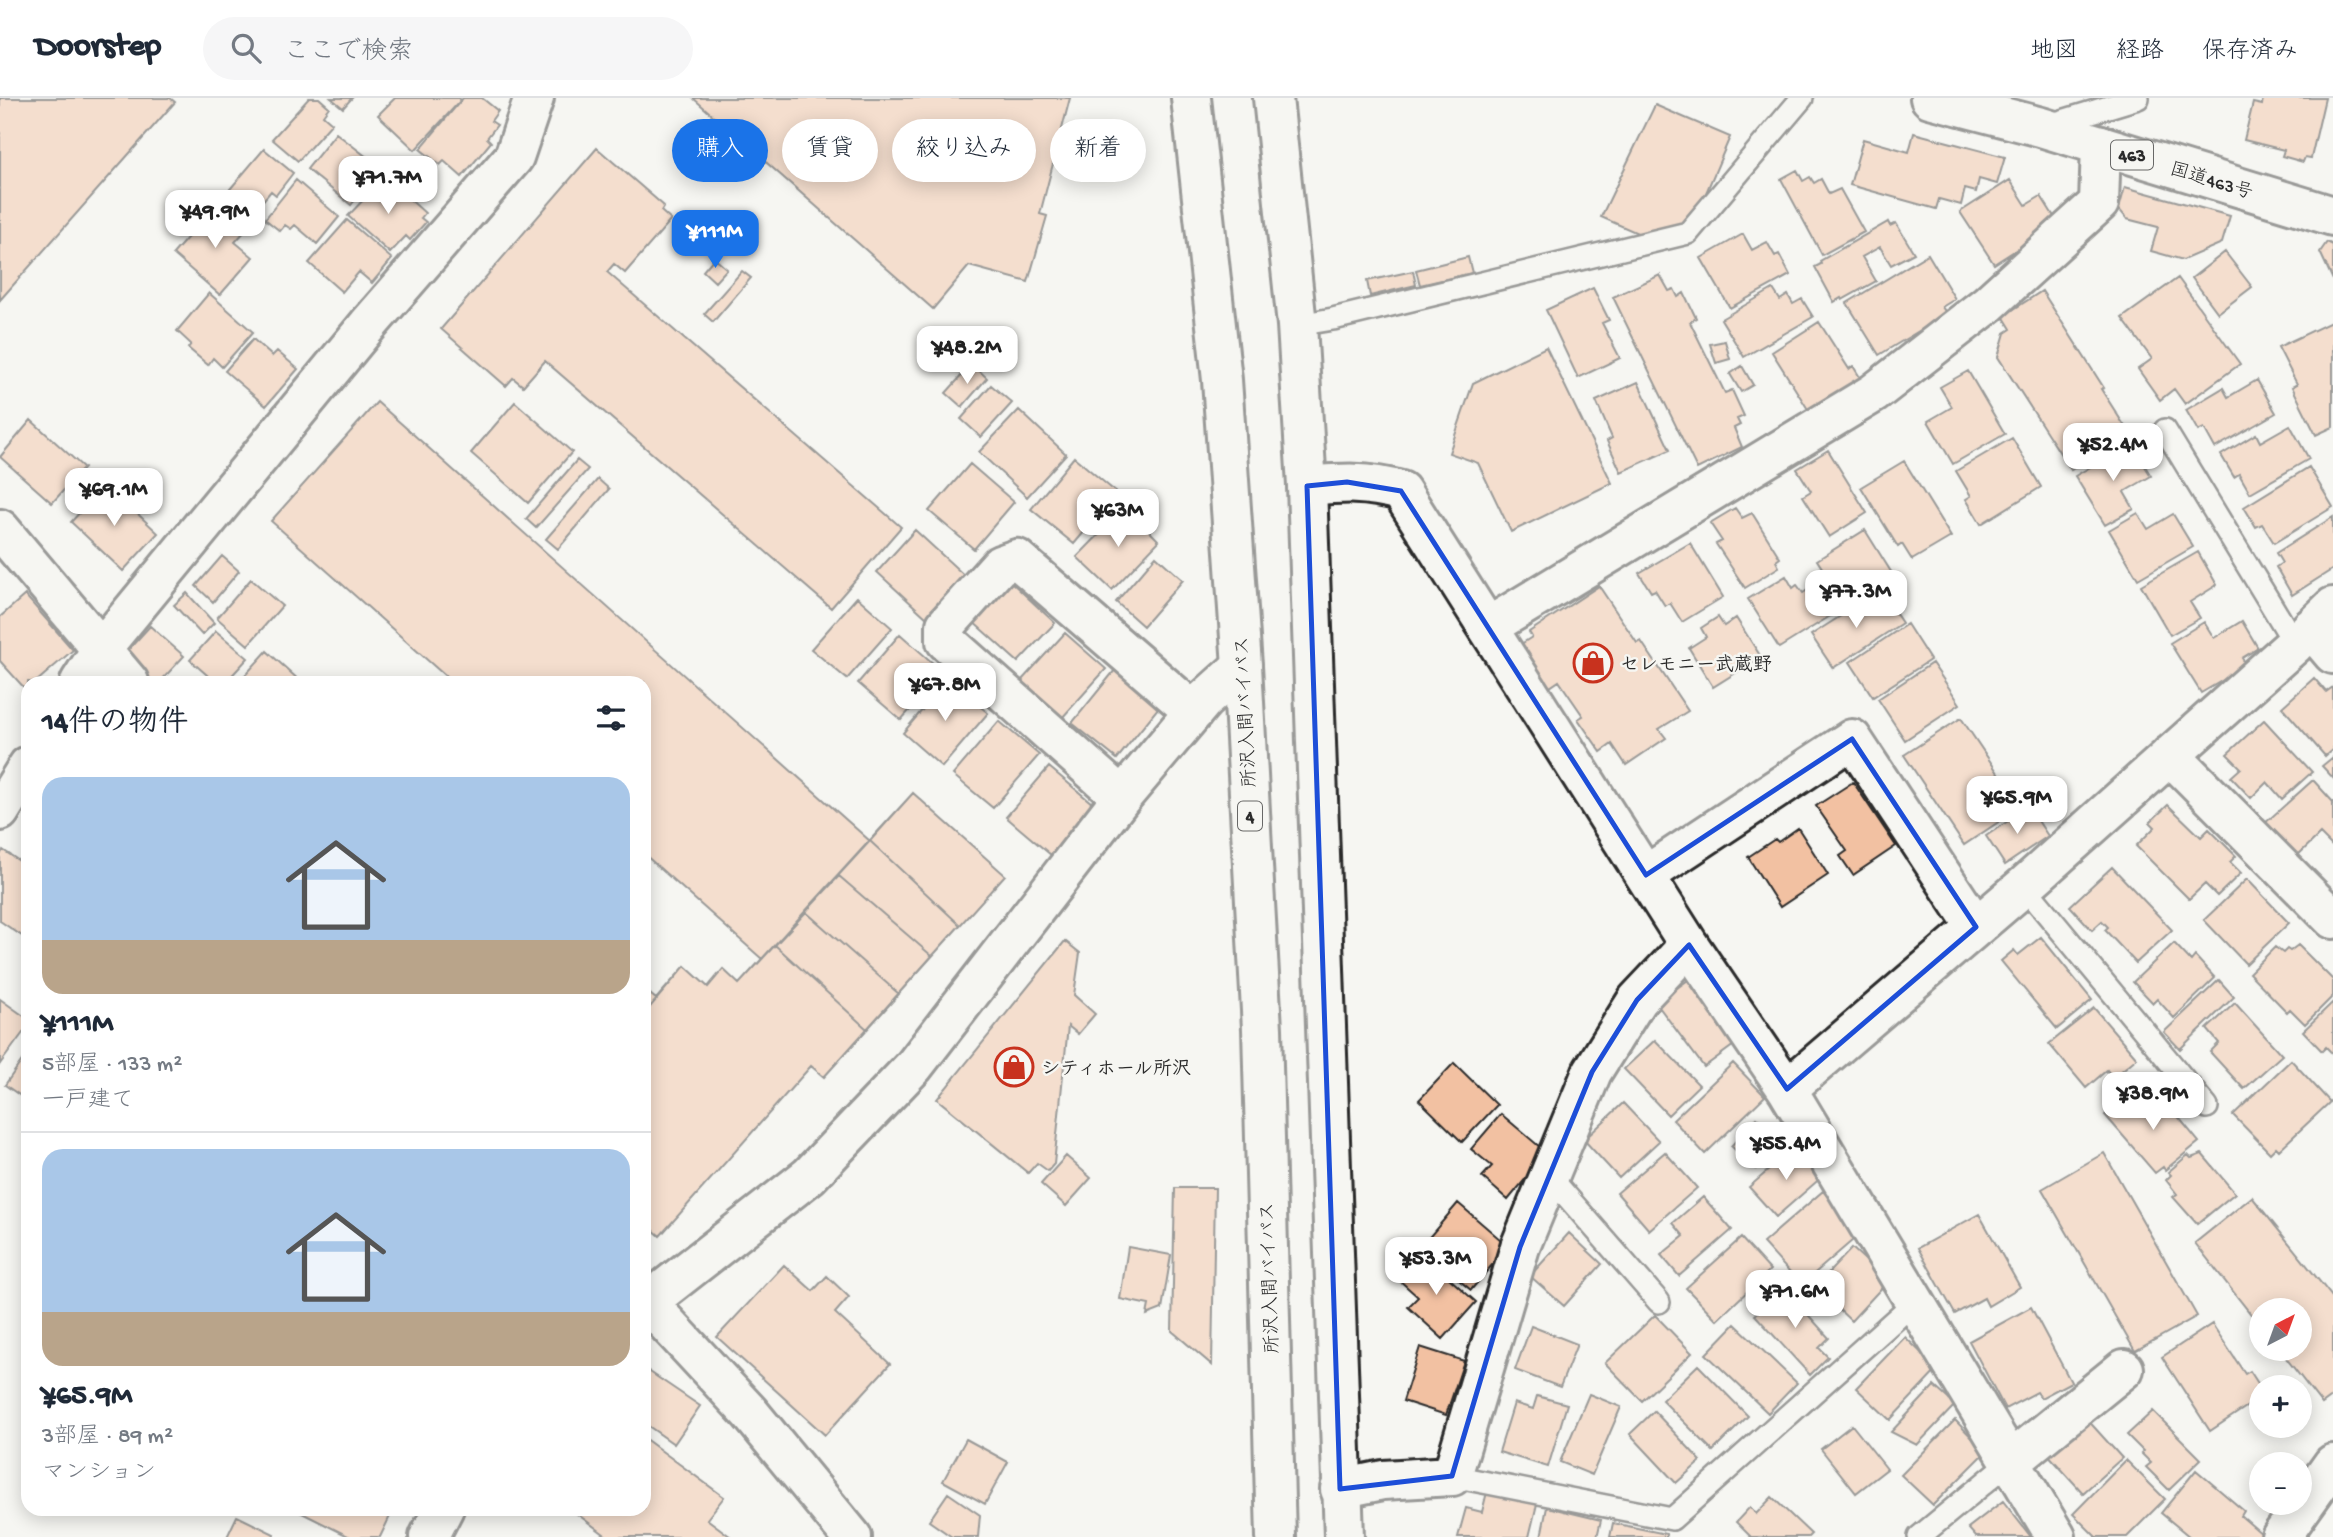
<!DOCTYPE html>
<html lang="ja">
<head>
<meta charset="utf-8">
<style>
  :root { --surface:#fff; --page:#f6f6f7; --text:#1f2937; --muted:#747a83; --line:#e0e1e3; --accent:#1a73e8 }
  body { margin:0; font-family:"Gochi Hand","Klee One",sans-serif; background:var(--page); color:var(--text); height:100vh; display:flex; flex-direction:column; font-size:26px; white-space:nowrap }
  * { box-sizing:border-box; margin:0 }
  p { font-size:23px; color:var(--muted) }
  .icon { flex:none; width:38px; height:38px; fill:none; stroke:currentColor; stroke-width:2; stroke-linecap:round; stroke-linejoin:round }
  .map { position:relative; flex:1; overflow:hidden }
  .details { position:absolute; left:21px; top:578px; width:630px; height:840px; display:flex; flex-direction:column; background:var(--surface); border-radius:21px; box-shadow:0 4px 18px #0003 }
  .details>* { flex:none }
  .top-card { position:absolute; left:672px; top:21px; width:665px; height:63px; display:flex; gap:14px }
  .needle { width:46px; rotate:41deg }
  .tools { position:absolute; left:2249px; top:1200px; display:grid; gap:14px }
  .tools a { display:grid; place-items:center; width:63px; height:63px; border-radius:50%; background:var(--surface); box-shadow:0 4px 18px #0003; font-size:35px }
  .price { position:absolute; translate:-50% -60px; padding:0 16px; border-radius:14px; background:#fff; color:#222; font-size:23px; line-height:46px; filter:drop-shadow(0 2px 4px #0008) }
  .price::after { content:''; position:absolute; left:50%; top:42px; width:21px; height:16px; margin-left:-10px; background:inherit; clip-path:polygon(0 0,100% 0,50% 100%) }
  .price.selected { background:var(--accent); color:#fff }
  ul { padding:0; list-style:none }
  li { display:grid; align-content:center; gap:14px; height:371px; padding:0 21px }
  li+li { border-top:2px solid var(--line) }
  li span { display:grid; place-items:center; height:217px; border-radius:21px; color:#555 }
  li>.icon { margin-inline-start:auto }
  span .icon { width:126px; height:126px; fill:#fffc; stroke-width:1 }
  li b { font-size:30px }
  h2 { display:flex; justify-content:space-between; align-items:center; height:84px; padding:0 21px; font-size:30px }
  .chip { padding:0 24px; border-radius:32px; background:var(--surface); box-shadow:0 4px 18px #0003; font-size:24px; line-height:63px }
  .chip.selected { background:var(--accent); color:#fff }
  header { display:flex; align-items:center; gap:42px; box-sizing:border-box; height:98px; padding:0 35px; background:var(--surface); border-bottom:2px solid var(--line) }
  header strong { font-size:33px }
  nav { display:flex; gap:38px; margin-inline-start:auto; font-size:24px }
  .search { width:490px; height:63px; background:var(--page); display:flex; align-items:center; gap:18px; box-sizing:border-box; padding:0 24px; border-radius:38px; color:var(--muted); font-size:26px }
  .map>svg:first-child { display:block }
  .building { fill:#f2c1a2; stroke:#2b2b2b; stroke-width:2 }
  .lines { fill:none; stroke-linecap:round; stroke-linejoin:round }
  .lane-casing { stroke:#2b2b2b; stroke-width:26 }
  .street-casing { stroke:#2b2b2b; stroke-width:44 }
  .primary-casing { stroke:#2b2b2b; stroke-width:44 }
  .highway-casing { stroke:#2b2b2b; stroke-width:44 }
  .lane { stroke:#f6f6f2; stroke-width:21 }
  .street { stroke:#f6f6f2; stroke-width:38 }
  .primary { stroke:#f6f6f2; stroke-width:38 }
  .highway { stroke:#f6f6f2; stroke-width:38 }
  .marked { fill:none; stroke:#1d4ed8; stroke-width:5; stroke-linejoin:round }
  .labels { text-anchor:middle; stroke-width:5; stroke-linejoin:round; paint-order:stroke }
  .shield { fill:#f6f6f2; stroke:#686867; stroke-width:2 }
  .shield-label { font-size:18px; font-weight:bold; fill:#2b2b2b }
  .street-label { font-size:19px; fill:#2b2b2b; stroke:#f6f6f2 }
  .poi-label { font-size:19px; font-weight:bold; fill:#2b2b2b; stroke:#f6f6f2; text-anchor:start }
</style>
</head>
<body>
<header>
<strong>Doorstep</strong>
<div class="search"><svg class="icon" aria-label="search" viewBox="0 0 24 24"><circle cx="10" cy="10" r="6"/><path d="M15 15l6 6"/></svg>ここで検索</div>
<nav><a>地図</a><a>経路</a><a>保存済み</a></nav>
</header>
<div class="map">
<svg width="2333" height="1439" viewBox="0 0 2333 1439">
  <rect width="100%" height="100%" fill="#f6f6f2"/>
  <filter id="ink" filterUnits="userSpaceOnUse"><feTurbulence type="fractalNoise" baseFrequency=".0143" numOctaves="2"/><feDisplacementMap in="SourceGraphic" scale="14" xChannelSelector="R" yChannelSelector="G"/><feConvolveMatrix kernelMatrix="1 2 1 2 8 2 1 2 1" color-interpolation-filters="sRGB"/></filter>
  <g filter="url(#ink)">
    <path class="building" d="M0,0h170l5,4 -175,198z
      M309,0h10l10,9 -6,8 9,8 -34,38 -26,-22z
      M331,0h21l-9,10z
      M395,0h64l2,2 -46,50 -37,-35z
      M463,0h19l16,13 -7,10 6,4 -10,13 4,4 -29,35 -18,-16 -4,4 -20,-16z
      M693,0h377l-30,116 7,2 -19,66 -59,-16 -36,43z
      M2263,0h62l-14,60 -6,-1 -2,5 -21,-6 2,-6 -40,-10 9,-37 9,2z
      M1655,7l75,32 -30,70 -18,18 -40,10 -41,-18z
      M336,35l32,25 -6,7 12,11 -23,29 -44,-36z
      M1914,35l91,24 -8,27 -18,-5 -3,13 -11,-3 -4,16 -22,-6 -3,10 -86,-24 13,-46 46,13z
      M597,50l67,58 -3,5 10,9 -46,53 -11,-9 -7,8 294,255 -70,81 -286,-247 -22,25 -10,-8 -7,8 -65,-57z
      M264,51l29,24 -17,22 -5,-4 -26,31 -25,-21z
      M1797,72l6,11 7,-4 4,6 7,-4 8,15 11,-5 24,43 -42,23 -41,-76z
      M385,79l40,36 -4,5 5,4 -16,18 -4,-4 -16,17 -42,-37z
      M296,82l43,37 -22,27 -22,-19 -4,4 -6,-4 -5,6 -15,-12z
      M2010,82l16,25 15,-9 17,27 -64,41 -34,-52z
      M2125,89l105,29 -8,27 -39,17 -32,-9 7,-24 -31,-8 -8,-10z
      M216,107l30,25 -11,12 18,15 -33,38 -47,-41z
      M347,122l45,39 -20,24 -13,-11 -17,20 -33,-29z
      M1888,124l2,4 6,-3 18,30 -23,12 -11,-18 -18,10 14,24 -34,19 -1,-2 -7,4 -19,-35 6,-3 -1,-3z
      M1743,136l9,16 15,-8 8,14 4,-2 11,21 -60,33 -29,-50z
      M2327,144l6,3v35l-13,-28z
      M2225,154l27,35 -34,26 -26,-35z
      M1928,156l27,45 -13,8 5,7 -68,41 -32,-52z
      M1468,159l4,16 -52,12 -4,-15z
      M714,160l13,11 -12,13 -12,-11z
      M742,173l9,7 -38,44 -9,-8z
      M1413,173l3,14 -46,11 -3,-15z
      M1660,177l9,16 5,-2 4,8 6,-4 12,25 -6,4 35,71 7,-3 12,26 -7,3 3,6 -6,3 8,19 -45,22 -84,-172z
      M2178,180l62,86 -55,40 -11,-15 -14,11 -22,-31 14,-10 -30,-41z
      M1593,190l16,32 -7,3 18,35 -42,20 -32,-68z
      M1773,191l7,11 8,-5 5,9 9,-5 11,18 -69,40 -23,-38z
      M2042,193l62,97 -3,1 28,44 -58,37 -73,-113 7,-24 6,-4 -8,-13z
      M209,195l44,39 -31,35 -9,-9 -5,7 -20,-17 3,-4 -14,-13z
      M2333,223v106l-17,8 -24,-48 5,-3 -19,-37z
      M1819,224l30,47 4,-3 8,13 -52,32 -37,-59z
      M253,241l19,17 5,-5 21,18 -32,37 -41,-35z
      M1725,243l5,18 -14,4 -6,-19z
      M1546,249l66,136 -101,49 -33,-69 -29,-10 24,-70z
      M972,266l15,14 -25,29 -16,-14z
      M1742,268l11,19 -12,7 -11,-18z
      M1968,273l37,63 -52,30 -25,-43 24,-14 -12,-20z
      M2257,282l19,33 -61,35 -11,-20 -6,3 -12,-21 37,-22 5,9z
      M1638,284l32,68 -49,22 -14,-31 5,-3 -16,-37z
      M991,287l21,18 -31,34 -20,-18z
      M377,304l493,439 43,-48 92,82 -181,202 -13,-11 -151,170 -16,-14v-233l12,10 29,-33 23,21 15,-18 16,15 23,-25 -118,-105v-172h-192l-181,-161z
      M515,304l57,50 -44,51 -57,-50z
      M1019,312l47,44 -39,43 -48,-45z
      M31,322l53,48 -32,35 -52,-46z
      M2290,327l19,34 -59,34 -11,-19 -5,3 -13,-22 35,-21 4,8z
      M2012,340l29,49 -60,37 -15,-25 5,-3 -15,-25z
      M2131,345l20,33 -27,16 10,17 -29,16 -30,-49z
      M1828,352l39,63 -38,24 -26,-41 8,-5 -14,-22z
      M1074,359l43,36 -43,51 -43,-35z
      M577,362l11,9 -52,59 -10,-9z
      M1904,363l47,76 -39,23 -10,-16 -4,3 -37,-60z
      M970,366l44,38 -40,47 -45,-38z
      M2309,369l24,40 -59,36 -12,-19 -6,3 -12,-20z
      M598,381l11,10 -51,60 -12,-10z
      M106,386l52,49 -35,38 -52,-49z
      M1126,409l33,34 -47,49 -35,-33z
      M1735,410l7,10 10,-5 28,45 -4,3 3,6 -34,21 -29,-44 6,-3 -12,-18z
      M2138,415l10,16 25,-15 20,33 -55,32 -29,-49z
      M2333,419v52l-41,26 -16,-28 6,-4 -6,-10z
      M915,432l51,47 -38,42 -51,-47z
      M1865,432l28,45 -47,30 -29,-45z
      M1690,445l33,54 -41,25 -12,-19 -5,3 -10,-16 -4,2 -12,-19z
      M2198,454l19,33 -27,17 10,16 -30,17 -29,-50z
      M222,458l17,15 -26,31 -17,-16z
      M1156,458l27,24 -40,46 -27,-24z
      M1786,478l7,12 4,-3 6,8 11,-7 18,29 -53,33 -31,-49z
      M251,481l31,27 -34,39 -31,-27z
      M1010,483l45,42 -37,39 -46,-41z
      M1599,488l38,57 4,-2 47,70 -29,18 7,9 -40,27 -14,-21 -11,8 -23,-33 5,-3 -24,-35 -12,8 -29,-43 14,-9 -3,-5z
      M187,495l27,30 -12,12 -28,-30z
      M25,497l48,55 -37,32h-8l-1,9 -27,-30v-44z
      M1872,498l4,6 8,-6 18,27 -69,45 -22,-33z
      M857,499l35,31 -45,51 -36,-30z
      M1718,519l6,9 12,-8 25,39 -48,30 -24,-39 17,-11 -5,-9z
      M2242,523l16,27 -16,10 5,8 -46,27 -31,-50 34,-21 10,16z
      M1907,526l23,36 -57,37 -23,-35z
      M150,528l34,30 -24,26h-16l-25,-22z
      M216,533l32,27 -22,24h-11l-25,-22z
      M1065,535l41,36 -44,49 -41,-37z
      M900,536l43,38 -42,48 -43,-37z
      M267,553l34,31h-62z
      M1932,565l28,41 -55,36 -27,-41z
      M1115,572l44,37 -42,52 -45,-36z
      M2314,580l12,14 7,-5v62l-8,7 -43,-49z
      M948,581l40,34 -46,54 -39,-34z
      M1961,620l60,89 -57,38 -60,-90z
      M2264,622l48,52 -30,27 -15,-17 -16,16 -20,-21 10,-9 -14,-14z
      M999,623l40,34 -46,53 -40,-33z
      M2333,659v21l-11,-12z
      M1049,669l44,37 -42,51 -45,-38z
      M2313,682l20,22v45l-13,-13 -25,24 -31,-34z
      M1853,684l43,64 -43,29 -13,-19 7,-5 -31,-45z
      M913,695l92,82 -181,202 -13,-11 -151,170 -16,-14v-208l41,-48 23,21 15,-18 16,15z
      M2168,707l33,32 8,-8 27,27 -6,6 11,11 -24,23 -12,-12 -16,15 -53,-53 19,-19 -5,-5z
      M2029,709l19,29 -43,29 -19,-29z
      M1798,730l30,47 -48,32 -32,-50 27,-18 3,3z
      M870,743l90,84 -136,152 -13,-11 -151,170 -16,-14v-208l41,-48 23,21 15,-18 16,15z
      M3,752l25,17v73l-28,-19v-66z
      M2112,769l60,63 -36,33 -31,-33 3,-3 -6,-6 -10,9 -22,-24z
      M839,778l93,80 -108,121 -13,-11 -151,170 -16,-14v-208l41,-48 23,21 15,-18 16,15z
      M2247,781l42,44 -43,41 -42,-44z
      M806,814l93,82 -75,83 -13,-11 -151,170 -16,-14v-208l41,-48 23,21 15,-18 16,15z
      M2041,839l51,63 -35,29 -56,-68 13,-11 4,5z
      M1065,843l15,12 -6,42 21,19 -17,20 -10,-8 -14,138 -6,7 -11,-8 -9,10 -91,-74z
      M2174,845l17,18 4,-5 20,22 -41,40 -17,-19 -4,4 -20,-21z
      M775,847l92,84 -43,48 -13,-11 -151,170 -16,-14v-208l41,-48 23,21 15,-18 16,15z
      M2298,847l35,35v16l-28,28 -15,-15 -3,3 -38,-39 26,-26 8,6 4,-4 3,2z
      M1691,880l47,64 -34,25 -48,-64z
      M2219,882l15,17 -54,52 -16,-17z
      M0,901l28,20v7l-28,38z
      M2333,904v52l-7,-7 -4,4 -19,-20z
      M2235,905l47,52 -38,34 -34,-37 9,-9 -12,-14z
      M2094,910l43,50 -24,20 -6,-8 -21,18 -37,-44z
      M1655,942l44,45 -31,30 -44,-46z
      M28,954v49l-23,-16z
      M2291,962l39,42 -51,48 -3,-3 -6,6 -37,-38z
      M1454,965l43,42 -35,37 -43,-42z
      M1733,965l32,33 -60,58 -32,-34z
      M2128,998l10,11 8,-7 9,11 11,-9 33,40 -34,28 -2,-3 -8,6 -50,-58z
      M1623,1005l36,38 -40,37 -35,-38z
      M1501,1016l46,39 -39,47 -26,-23 10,-11 -21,-17z
      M1757,1020l25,24 -26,27 -25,-23z
      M1797,1048l26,30 -47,41 -27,-30z
      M1665,1054l32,36 -48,42 -32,-37z
      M2104,1055l93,163 -62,35 -93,-162z
      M2202,1056l33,39 -38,31 -24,-27 4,-3 -11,-14 5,-5 -3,-3 20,-17 3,3z
      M1066,1058l25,22 -25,28 -25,-22z
      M1175,1090h40l-3,177 -40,-34z
      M1823,1093l37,43 -59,51 -38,-42z
      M1703,1099l29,33 -53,46 -18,-21 23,-19 -11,-13z
      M2252,1099l81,101v98l-11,8 -43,-55h21v-38h-39v16l-66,-84z
      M1458,1105l50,43 -37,44 -51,-42z
      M1979,1116l41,73 -32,19 -4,-8 -29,16 -37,-66z
      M1569,1135l33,31 -38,42 -34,-30z
      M1741,1140l29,32 -53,50 -31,-32z
      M1128,1149l43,8 -9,54 -15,6 2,-10 -29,-6z
      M1852,1150l36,33 -37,40 -36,-34z
      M1422,1156l54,48 -33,37 -35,-32 10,-10 -20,-18z
      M784,1167l29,26 14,-15 22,21 -14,16 55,51 -65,71 -108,-98z
      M1784,1190l45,50 -10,10 9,9 -18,18 -55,-60z
      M2031,1209l40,75 -30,16 -4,-6 -32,17 -36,-68z
      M1655,1217l37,38 -50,48 -37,-38z
      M1735,1226l62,59 -29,30 -62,-59z
      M2212,1226l33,50 5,-3 11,17v9l-51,34 -48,-74z
      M1531,1228l46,18 -17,43 -45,-17z
      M1905,1239l33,32 -48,51 -34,-32z
      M1420,1249l44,14 -18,54 -43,-14z
      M1698,1267l50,51 -35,35 -51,-51z
      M644,1270l56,38 -26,38 -30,-21z
      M1934,1288l21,19 -38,40 -26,-13z
      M1589,1296l32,13 -29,68 -32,-13z
      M1537,1298l30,8 -19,63 -49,-15 15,-49 19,6z
      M1654,1313l47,50 -25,22 -46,-49z
      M2153,1313l48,48 -32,31 -23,-23 5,-4 -10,-10 2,-2 -16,-16z
      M2085,1319l37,41 -39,35 -37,-41z
      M1955,1322l31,32 -53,53 -32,-30z
      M1852,1327l35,44 -31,24 -35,-44z
      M644,1340l80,59 -17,22 24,18h-123l-39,-29h75z
      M966,1341l42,23 -23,42 -42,-23z
      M2126,1362l39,39 -38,38h-31l-23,-23z
      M2196,1372l48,41 -3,5 21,18 -3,3h-69l-29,-24z
      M1487,1394l50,12 -8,33h-71l8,-29 16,4z
      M948,1395l32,22 -2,22h-26l-23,-16z
      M1772,1399l39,37 -3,3h-57l-15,-15 14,-15 6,7z
      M2003,1403l28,36h-55l-8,-9z
      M1547,1409l54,13 -4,17h-56z
      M292,1410h102l-14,29h-30z
      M237,1418l37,18 -1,3h-46z
      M1613,1425l53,11v3h-56z"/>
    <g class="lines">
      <defs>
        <path id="lane" d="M2049,27l89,-27
          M1297,227l36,-6 355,-86 114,-135
          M2165,332l130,214
          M2024,788l183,221
          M1550,1079l109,125
          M1452,1378l220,43 244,-218
          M1919,1439l92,-76"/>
        <path id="street" d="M1307,388c36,-3 58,-5 94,5l288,454 98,144 269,448
          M0,431l129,153
          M1488,529l386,-234 114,-89 111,-101 2,-58
          M2311,530l22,26
          M80,584l22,-34 266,-323 146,-168 20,-59
          M2170,657l163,164
          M1122,699l-176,-156v-16l54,-60 17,-6 177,153
          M0,713l28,-45
          M1646,777l206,-136 124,188
          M1787,991l237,-203 271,-242 38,-37
          M644,1201l106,114 102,124
          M644,1207l165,-129 105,-110 208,-269 81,-96 39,-35
          M2011,1363l113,-92
          M1340,1391l43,-9 69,-4 68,-229 72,-175 45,-72 52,-55
          M429,1439l15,-29
          M2281,1439l52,-73"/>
        <path id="primary" d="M1191,0l31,282 20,286 20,363 14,508
          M1273,0l24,227 10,161 37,1051"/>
        <path id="highway" d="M1930,0l111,29 292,89"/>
      </defs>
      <use href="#lane" class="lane-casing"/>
      <use href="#street" class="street-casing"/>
      <use href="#primary" class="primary-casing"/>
      <use href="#highway" class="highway-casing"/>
      <use href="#lane" class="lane"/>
      <use href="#street" class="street"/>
      <use href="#primary" class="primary"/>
      <use href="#highway" class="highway"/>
    </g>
  </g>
  <path d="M0 0H2333V1439H0ZM1347,384l54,9 245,384 206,-136 124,188 -189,162 -98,-144 -52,55 -45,72 -72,175 -68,229 -112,13 -33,-1003z" fill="#f6f6f2" fill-opacity=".55" fill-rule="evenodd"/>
  <path class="marked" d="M1347,384l54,9 245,384 206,-136 124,188 -189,162 -98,-144 -52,55 -45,72 -72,175 -68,229 -112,13 -33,-1003z"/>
  <defs>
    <symbol id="shop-ring" viewBox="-11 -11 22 22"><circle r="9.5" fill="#f6f6f2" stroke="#c8321e" stroke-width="1.5"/><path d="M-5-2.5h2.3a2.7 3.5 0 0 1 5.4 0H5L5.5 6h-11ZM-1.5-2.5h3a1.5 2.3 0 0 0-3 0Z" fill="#c8321e"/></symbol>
  </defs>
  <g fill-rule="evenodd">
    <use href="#shop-ring" x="1571" y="543" width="44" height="44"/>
    <use href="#shop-ring" x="992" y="947" width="44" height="44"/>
  </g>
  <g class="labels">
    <g class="shield">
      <rect x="2111" y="42.5" width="42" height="29" rx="5"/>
      <rect x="1238" y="703.5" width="24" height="29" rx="5"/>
    </g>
    <g class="shield-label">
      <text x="2132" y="63">463</text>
      <text x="1250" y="724">4</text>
    </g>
    <g class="street-label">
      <text transform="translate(2212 81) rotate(17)" y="7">国道463号</text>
      <text transform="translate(1244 614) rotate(-93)" y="7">所沢入間バイパス</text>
      <text transform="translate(1268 1180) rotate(-92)" y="7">所沢入間バイパス</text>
    </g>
    <g class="poi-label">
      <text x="1620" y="572">セレモニー武蔵野</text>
      <text x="1041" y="976">シティホール所沢</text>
    </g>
  </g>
</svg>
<div class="tools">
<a><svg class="needle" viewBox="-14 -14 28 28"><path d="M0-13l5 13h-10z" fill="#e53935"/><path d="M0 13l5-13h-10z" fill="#747a83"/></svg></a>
<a>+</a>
<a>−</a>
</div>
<b class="price" style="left:388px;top:118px">¥71.7M</b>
<b class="price" style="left:215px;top:152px">¥49.9M</b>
<b class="price selected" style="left:715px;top:172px">¥111M</b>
<b class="price" style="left:967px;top:288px">¥48.2M</b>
<b class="price" style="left:2113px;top:385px">¥52.4M</b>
<b class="price" style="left:114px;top:430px">¥69.1M</b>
<b class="price" style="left:1118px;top:451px">¥63M</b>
<b class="price" style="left:1856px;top:532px">¥77.3M</b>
<b class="price" style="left:945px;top:625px">¥67.8M</b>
<b class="price" style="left:2017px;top:738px">¥65.9M</b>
<b class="price" style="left:2153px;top:1034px">¥38.9M</b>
<b class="price" style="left:1786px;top:1084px">¥55.4M</b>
<b class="price" style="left:1436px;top:1199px">¥53.3M</b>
<b class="price" style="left:1795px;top:1232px">¥71.6M</b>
<div class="top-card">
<a class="chip selected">購入</a>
<a class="chip">賃貸</a>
<a class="chip">絞り込み</a>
<a class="chip">新着</a>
</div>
<section class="details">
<h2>14件の物件<svg class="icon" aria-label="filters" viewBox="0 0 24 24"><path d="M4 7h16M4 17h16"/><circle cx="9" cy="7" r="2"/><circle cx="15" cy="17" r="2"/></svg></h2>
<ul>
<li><span style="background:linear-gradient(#a9c7e8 75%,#b9a48a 0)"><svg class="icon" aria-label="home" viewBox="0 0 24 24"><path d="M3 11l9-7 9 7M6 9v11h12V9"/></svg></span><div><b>¥111M</b><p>5部屋 · 133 m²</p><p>一戸建て</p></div></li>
<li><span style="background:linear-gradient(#a9c7e8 75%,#b9a48a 0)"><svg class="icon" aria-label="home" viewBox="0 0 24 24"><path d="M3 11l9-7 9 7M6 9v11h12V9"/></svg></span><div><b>¥65.9M</b><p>3部屋 · 89 m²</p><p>マンション</p></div></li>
</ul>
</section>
</div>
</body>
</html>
